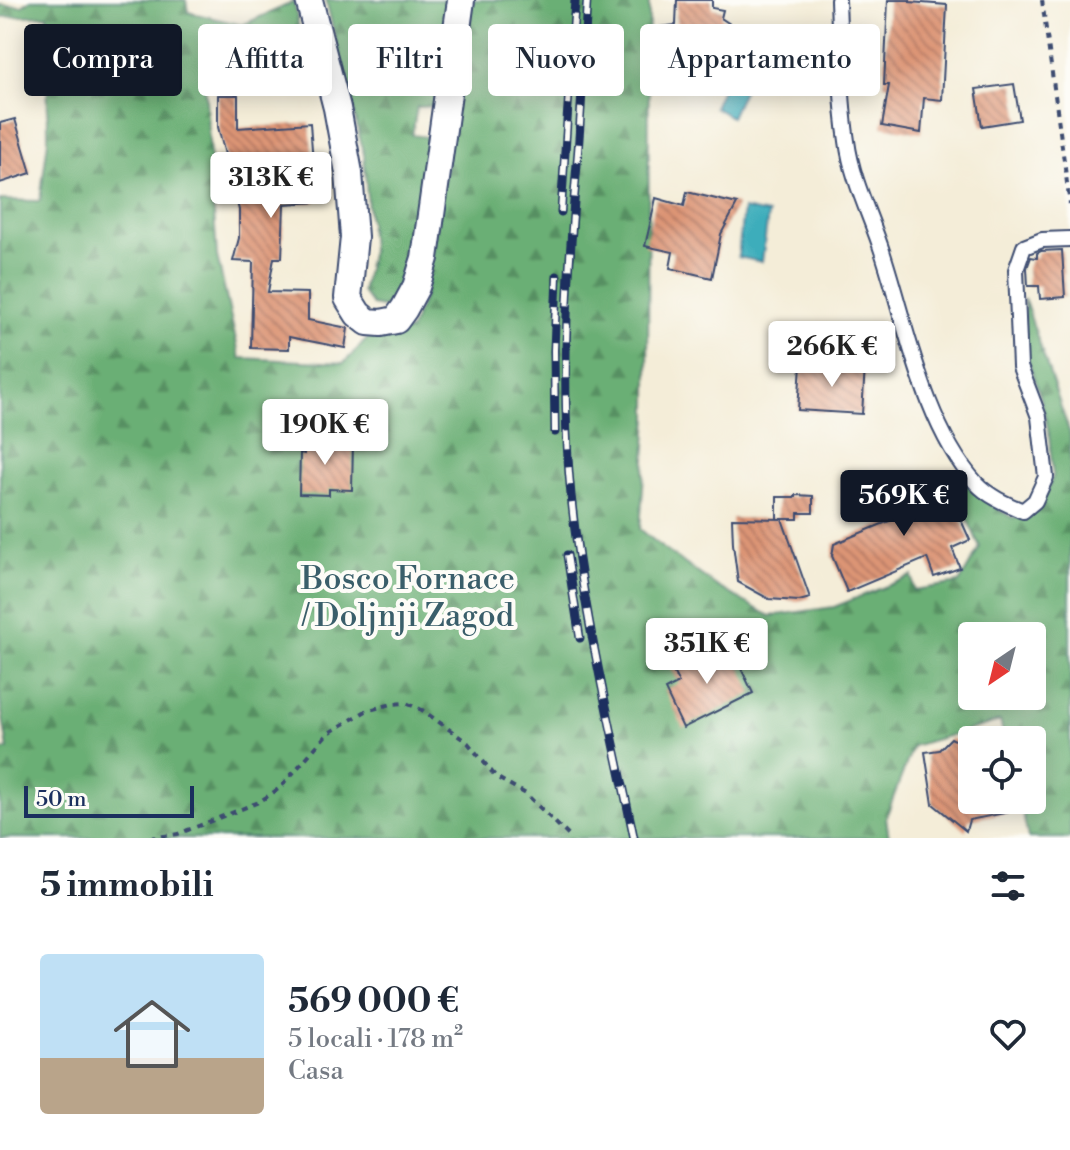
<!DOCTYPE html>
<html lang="it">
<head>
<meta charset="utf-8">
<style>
  :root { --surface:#fff; --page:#f6f6f7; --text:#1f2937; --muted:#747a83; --line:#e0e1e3; --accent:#111827 }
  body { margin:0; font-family:"Libre Bodoni",serif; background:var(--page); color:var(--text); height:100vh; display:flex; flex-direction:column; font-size:30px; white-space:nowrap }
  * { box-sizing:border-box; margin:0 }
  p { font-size:26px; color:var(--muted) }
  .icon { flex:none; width:44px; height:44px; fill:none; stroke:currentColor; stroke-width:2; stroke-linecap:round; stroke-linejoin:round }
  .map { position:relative; height:838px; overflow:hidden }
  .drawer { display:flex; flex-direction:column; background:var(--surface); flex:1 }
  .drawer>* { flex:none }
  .hud { position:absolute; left:24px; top:24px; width:1022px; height:72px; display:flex; gap:16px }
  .needle { width:52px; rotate:215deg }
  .buttons { position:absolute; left:958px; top:622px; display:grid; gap:16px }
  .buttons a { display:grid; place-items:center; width:88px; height:88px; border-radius:8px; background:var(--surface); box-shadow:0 4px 20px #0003; font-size:40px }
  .scale { position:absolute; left:24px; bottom:20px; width:170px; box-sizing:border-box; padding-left:8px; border:4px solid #1b2f5e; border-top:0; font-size:22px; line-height:28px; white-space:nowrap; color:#1b2f5e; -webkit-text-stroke:6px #fdfcf7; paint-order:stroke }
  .price { position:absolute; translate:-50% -68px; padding:0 18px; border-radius:8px; background:#fff; color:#222; font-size:26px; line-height:52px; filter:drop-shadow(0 2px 4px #0008) }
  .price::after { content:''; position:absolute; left:50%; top:48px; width:24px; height:18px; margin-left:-12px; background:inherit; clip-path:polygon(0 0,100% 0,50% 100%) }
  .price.on { background:var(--accent); color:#fff }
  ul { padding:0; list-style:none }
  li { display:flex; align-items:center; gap:24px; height:200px; padding:0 40px }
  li+li { border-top:2px solid var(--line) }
  li span { display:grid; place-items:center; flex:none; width:224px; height:160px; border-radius:8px; color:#555 }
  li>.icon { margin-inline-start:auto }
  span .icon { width:96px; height:96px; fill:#fffc; stroke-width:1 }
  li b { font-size:34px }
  h2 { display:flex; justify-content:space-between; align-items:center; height:96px; padding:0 40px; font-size:34px }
  .chip { padding:0 28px; border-radius:8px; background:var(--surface); box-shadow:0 4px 20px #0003; font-size:28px; line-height:72px }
  .chip.on { background:var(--accent); color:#fff }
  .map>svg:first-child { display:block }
  .forest { fill:url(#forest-firs); stroke:#426f69; stroke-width:2; fill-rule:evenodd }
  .water { fill:#3eadbb; stroke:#2c6e8c; stroke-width:2 }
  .building { fill:url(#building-back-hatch) }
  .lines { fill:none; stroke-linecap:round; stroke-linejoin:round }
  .lane-casing { stroke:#3c4c70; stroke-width:18 }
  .street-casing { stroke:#3c4c70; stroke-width:30 }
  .path { stroke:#3c4c70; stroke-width:4; stroke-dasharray:6 6; stroke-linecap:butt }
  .lane { stroke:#fff; stroke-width:14 }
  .street { stroke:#fff; stroke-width:26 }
  .rail-casing { stroke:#1b2f5e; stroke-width:9 }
  .rail { stroke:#fdfcf7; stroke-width:6; stroke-dasharray:18; stroke-linecap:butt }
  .labels { text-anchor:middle; stroke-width:8; stroke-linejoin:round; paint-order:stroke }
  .park-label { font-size:32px; fill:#3a5e6a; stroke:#fdfcf7 }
</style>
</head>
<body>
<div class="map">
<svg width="1070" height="838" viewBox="0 0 1070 838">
  <defs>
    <pattern id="forest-firs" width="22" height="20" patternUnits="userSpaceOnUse" patternTransform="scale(2)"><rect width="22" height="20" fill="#6aaf74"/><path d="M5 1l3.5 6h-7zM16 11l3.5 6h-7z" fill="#568f62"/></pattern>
    <pattern id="building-back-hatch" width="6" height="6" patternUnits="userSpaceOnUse" patternTransform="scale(2)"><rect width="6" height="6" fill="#dc9475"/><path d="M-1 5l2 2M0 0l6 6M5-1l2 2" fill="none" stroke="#b27963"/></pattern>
  </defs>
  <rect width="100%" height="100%" fill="#fdfcf7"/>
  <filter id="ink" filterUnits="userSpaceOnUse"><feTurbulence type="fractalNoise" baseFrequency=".0125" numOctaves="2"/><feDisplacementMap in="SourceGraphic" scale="16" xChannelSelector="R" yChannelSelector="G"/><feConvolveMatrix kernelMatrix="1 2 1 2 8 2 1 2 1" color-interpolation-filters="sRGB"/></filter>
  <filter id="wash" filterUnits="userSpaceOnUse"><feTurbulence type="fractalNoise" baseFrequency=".006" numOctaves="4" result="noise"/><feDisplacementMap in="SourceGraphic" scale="32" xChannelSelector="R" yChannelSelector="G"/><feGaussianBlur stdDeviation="1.8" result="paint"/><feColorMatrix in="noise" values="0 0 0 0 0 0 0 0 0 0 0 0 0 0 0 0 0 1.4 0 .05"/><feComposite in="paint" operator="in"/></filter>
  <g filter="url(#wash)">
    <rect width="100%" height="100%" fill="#f4edd8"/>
    <path class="forest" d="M31,0h155l2,12 54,13 52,-23 16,86 -105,-3 12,171 23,102 104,5 24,-25 42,-7 15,-37 48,-294h176l-1,417 -8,112 24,20 54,38 52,29 64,-9 78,-31 2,14 45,-7 21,-36 -32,-71h11l34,30 20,12 17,-1 14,-17 9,-24 -4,-42 -8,-35 -15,-45 -2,-56 46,136v404h-42l-8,-38h12v-60h-27l-5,-19 -87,25 -27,71 3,21h-889v-87l8,-2 -8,-48v-501l40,1 8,-61 -1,-125 -47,2v-12l22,1zM972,636h60v60h-60z
      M326,0h122l-14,106 -17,1 -5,28 16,2 -12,106 -16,49 -13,16 -15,-3 -10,-13 9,-41 -7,-96z"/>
    <path class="water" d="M729,73l18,9 -16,35 -17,-10z
      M743,209l25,5 -6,48 -24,-5z"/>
    <g id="blocks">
      <path class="building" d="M677,0h35v8l11,2 -2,8 33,22 -17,30 -51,-30 1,35h-25l-2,-48 16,-2z
        M888,0h22v2l37,3 -5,95 -18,-2 -3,35 -39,-7 7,-41h-5z
        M1014,84l6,36 -38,6 -6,-37z
        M218,95h20v33l72,-5 6,79 -32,2 -2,54h-8l-6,34 40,1v27l40,8 -3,20 -56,-11v12l-38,-1 2,-86 -20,-1 6,-23v-28l-21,-83z
        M15,119l16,54 -31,10v-60z
        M687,192l50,12 -16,30 -9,44 -42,-10 3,-16 -28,-6 11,-48 28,8z
        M1062,250l3,47 -25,2 -1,-13h-11l-1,-18 4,-11 6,1v-5l4,-2z
        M801,364l64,2 -3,48 -64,-4z
        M304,438h25v5h24l-1,47 -23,-1v6l-30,-1 1,-41 4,1z
        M942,478l28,62 -18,8 8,20 -26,9 -7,-19 -80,34 -15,-36 2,-12 72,-30h-43z
        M796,495l17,1v17h-15v6h-21v-22h19z
        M732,518l50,1 28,79 -11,3 -30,-2 -31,-17 -5,-38z
        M731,648l22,45 -70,35 -18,-38 14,-7 -9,-17 26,-13 5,10z
        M951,738l21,11v51h52l1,9 -56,11 -3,11 -33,-27 -8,-52 14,-2z"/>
    </g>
  </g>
  <g filter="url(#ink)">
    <use href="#blocks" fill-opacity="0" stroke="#3c4c70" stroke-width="2"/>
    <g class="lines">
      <defs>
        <path id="lane" d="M838,0c2,47 2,95 9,141 5,39 23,73 35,110 24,73 42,174 94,232 12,13 30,21 47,28l12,-10 11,-24 -7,-60 -19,-50 -4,-97 8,-23 18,-7 28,-1"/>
        <path id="street" d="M309,0l28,108 12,65 5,64 -6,61 10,16 10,8 13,1 15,-3 8,-11 12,-22 9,-29 36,-258"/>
      </defs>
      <use href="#lane" class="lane-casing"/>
      <use href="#street" class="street-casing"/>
      <path class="path" d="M1042,0l28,205
        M150,838l28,-4 81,-32 21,-14 47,-54 39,-23 26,-7 14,-1 16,7 46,33 28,34 30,17 45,44"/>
      <use href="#lane" class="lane"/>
      <use href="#street" class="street"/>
      <defs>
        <path id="rail" d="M587,0c-3,50 -5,101 -9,152 -9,107 -17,214 -9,321 10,124 40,244 65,365
          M561,212l14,-212
          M555,432l-1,-82 3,-74
          M567,555l13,83"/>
      </defs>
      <use href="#rail" class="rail-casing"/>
      <use href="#rail" class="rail"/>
    </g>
  </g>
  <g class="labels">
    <g class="park-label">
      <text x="408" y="589">Bosco Fornace<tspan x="408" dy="37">/ Doljnji Zagod</tspan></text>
    </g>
  </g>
</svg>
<div class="buttons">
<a><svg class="needle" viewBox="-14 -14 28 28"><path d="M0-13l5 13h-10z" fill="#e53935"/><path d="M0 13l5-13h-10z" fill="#747a83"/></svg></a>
<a><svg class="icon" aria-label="locate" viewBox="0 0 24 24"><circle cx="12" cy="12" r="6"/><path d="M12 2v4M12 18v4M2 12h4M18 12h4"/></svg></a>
</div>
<div class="scale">50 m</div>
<b class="price" style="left:271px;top:220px">313K €</b>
<b class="price" style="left:832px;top:389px">266K €</b>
<b class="price" style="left:325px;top:467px">190K €</b>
<b class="price on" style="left:904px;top:538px">569K €</b>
<b class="price" style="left:707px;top:686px">351K €</b>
<div class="hud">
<a class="chip on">Compra</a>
<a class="chip">Affitta</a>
<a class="chip">Filtri</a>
<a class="chip">Nuovo</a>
<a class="chip">Appartamento</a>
</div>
</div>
<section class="drawer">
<h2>5 immobili<svg class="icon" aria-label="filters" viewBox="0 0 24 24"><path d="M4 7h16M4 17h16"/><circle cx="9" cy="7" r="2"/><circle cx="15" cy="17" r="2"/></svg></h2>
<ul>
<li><span style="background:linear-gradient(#bfe0f5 65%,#b9a48a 0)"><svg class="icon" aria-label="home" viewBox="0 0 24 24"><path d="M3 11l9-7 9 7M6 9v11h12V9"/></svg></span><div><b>569 000 €</b><p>5 locali · 178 m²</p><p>Casa</p></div><svg class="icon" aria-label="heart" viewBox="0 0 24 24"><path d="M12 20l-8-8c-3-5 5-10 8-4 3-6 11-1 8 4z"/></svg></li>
</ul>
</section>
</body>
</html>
